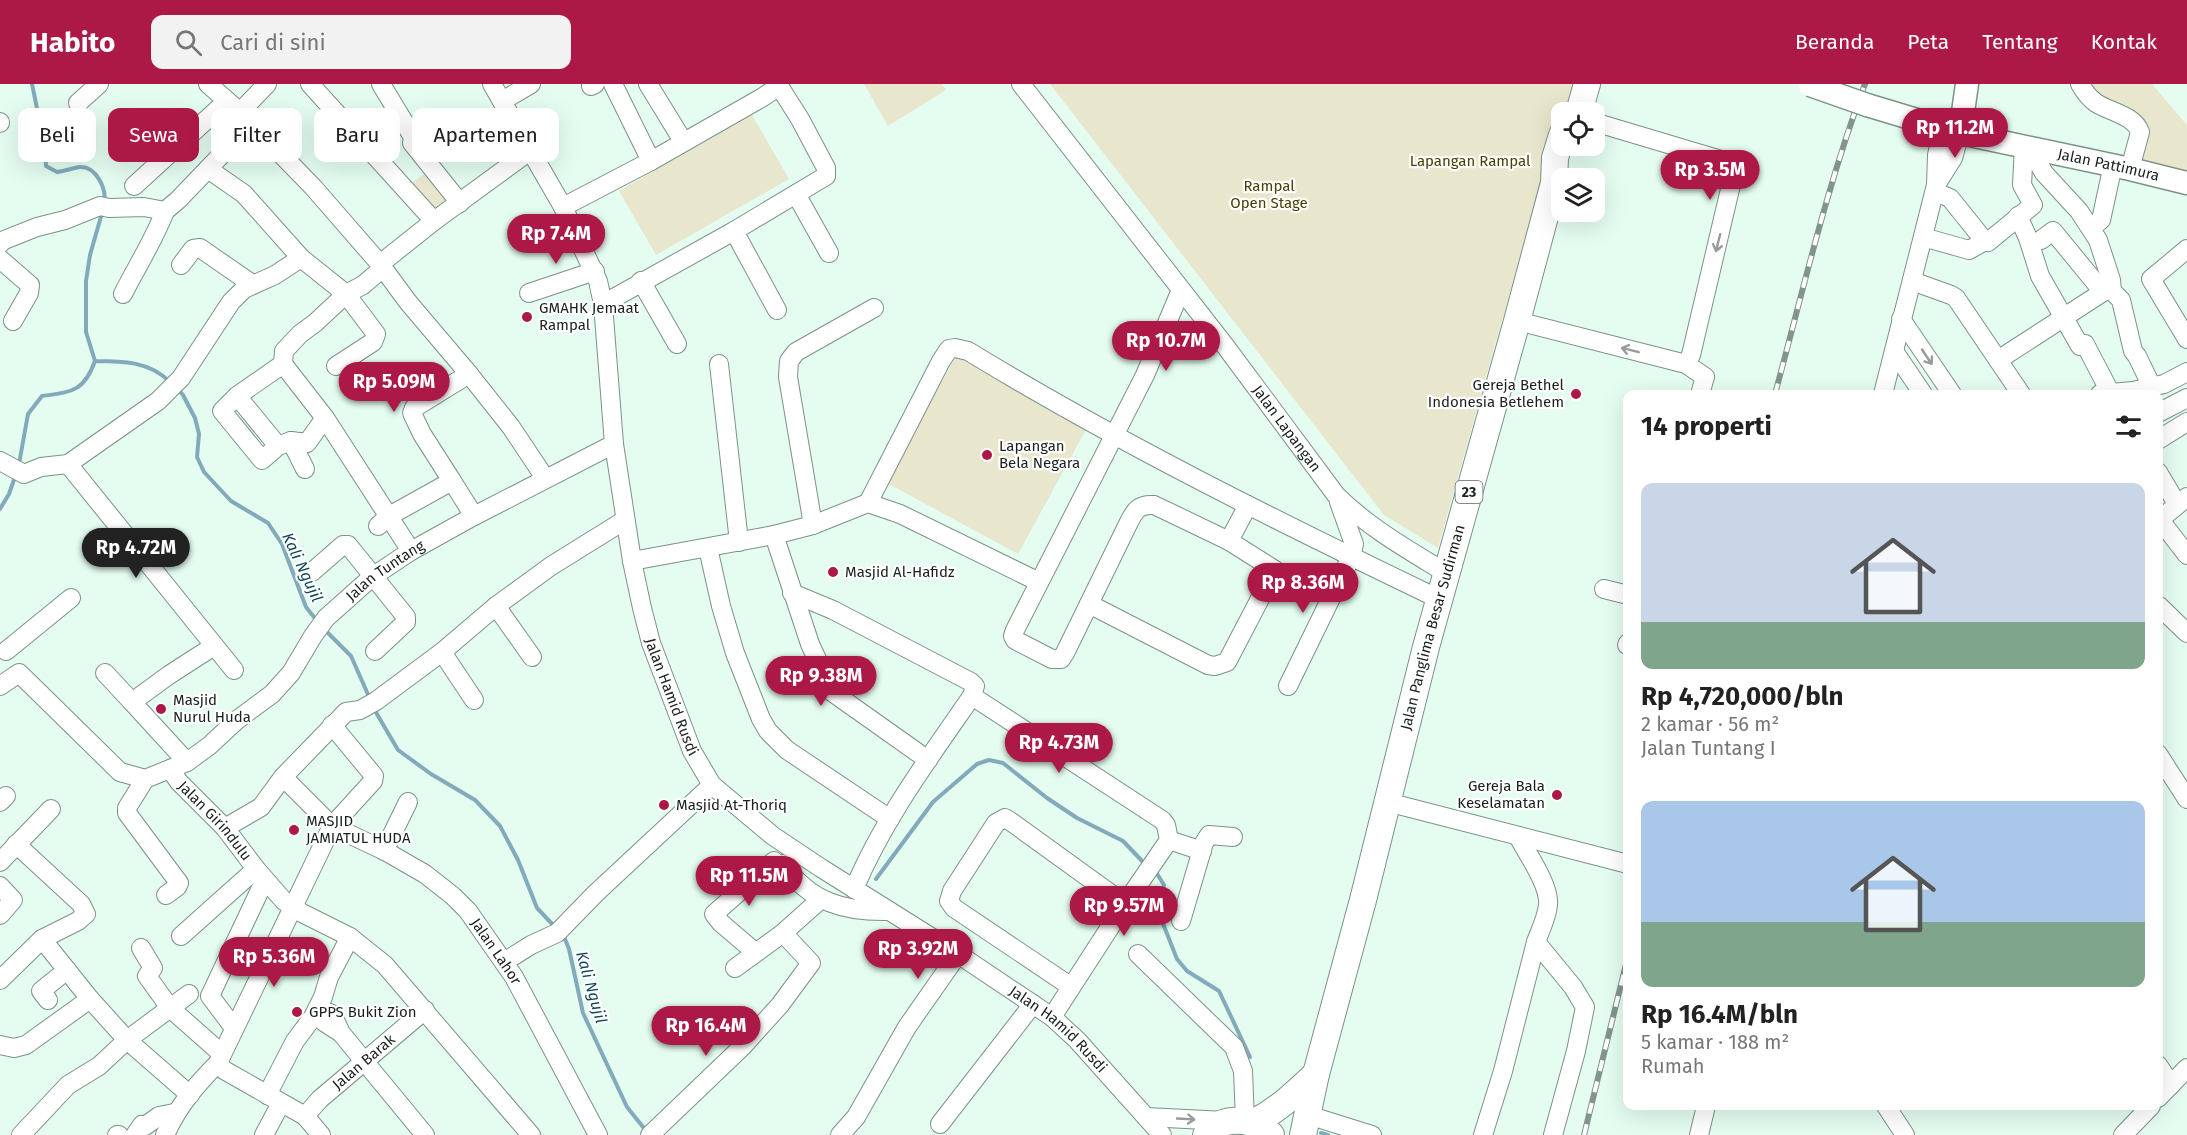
<!DOCTYPE html>
<html lang="id">
<head>
<meta charset="utf-8">
<style>
  :root { --surface:#fff; --page:#f2f2f2; --text:#222; --muted:#767676; --accent:#ad1946 }
  body { margin:0; font-family:"Fira Sans",sans-serif; background:var(--page); color:var(--text); height:100vh; display:flex; flex-direction:column; font-size:22px; white-space:nowrap }
  * { box-sizing:border-box; margin:0 }
  p { font-size:20px; color:var(--muted) }
  .icon { flex:none; width:33px; height:33px; fill:none; stroke:currentColor; stroke-width:2; stroke-linecap:round; stroke-linejoin:round }
  .map { position:relative; flex:1; overflow:hidden }
  .side { position:absolute; left:1623px; top:306px; width:540px; height:720px; display:flex; flex-direction:column; background:var(--surface); border-radius:12px; box-shadow:0 6px 24px #0002 }
  .side>* { flex:none }
  .banner { position:absolute; left:18px; top:24px; width:570px; height:54px; display:flex; gap:12px }
  .buttons { position:absolute; left:1551px; top:18px; display:grid; gap:12px }
  .buttons a { display:grid; place-items:center; width:54px; height:54px; border-radius:12px; background:var(--surface); box-shadow:0 6px 24px #0002; font-size:30px }
  .price { position:absolute; translate:-50% -51px; padding:0 14px; border-radius:21px; background:var(--accent); color:#fff; font-size:20px; line-height:39px; filter:drop-shadow(0 2px 3px #0008) }
  .price::after { content:''; position:absolute; left:50%; top:36px; width:18px; height:14px; margin-left:-9px; background:inherit; clip-path:polygon(0 0,100% 0,50% 100%) }
  .price.on { background:#222; color:#fff }
  ul { padding:0; list-style:none }
  li { display:grid; align-content:center; gap:12px; height:318px; padding:0 18px }
  li span { display:grid; place-items:center; height:186px; border-radius:12px; color:#555 }
  li>.icon { margin-inline-start:auto }
  span .icon { width:108px; height:108px; fill:#fffc; stroke-width:1 }
  li b { font-size:26px }
  h2 { display:flex; justify-content:space-between; align-items:center; height:72px; padding:0 18px; font-size:26px }
  .pill { padding:0 21px; border-radius:12px; background:var(--surface); box-shadow:0 6px 24px #0002; font-size:21px; line-height:54px }
  .pill.on { background:var(--accent); color:#fff }
  header { display:flex; align-items:center; gap:36px; box-sizing:border-box; height:84px; padding:0 30px; background:var(--accent); color:#fff }
  header strong { font-size:28px }
  nav { display:flex; gap:33px; margin-inline-start:auto; font-size:21px }
  .search { width:420px; height:54px; background:var(--page); display:flex; align-items:center; gap:15px; box-sizing:border-box; padding:0 21px; border-radius:12px; color:var(--muted); font-size:22px }
  .map>svg:first-child { display:block }
  .green { fill:#e8e6cd }
  .lines { fill:none; stroke-linecap:round; stroke-linejoin:round }
  .stream { stroke:#83aabb; stroke-width:4 }
  .minor-casing { stroke:#7b9286; stroke-width:20 }
  .major-casing { stroke:#7b9286; stroke-width:25 }
  .highway-casing { stroke:#7b9286; stroke-width:28 }
  .minor { stroke:#fff; stroke-width:18 }
  .major { stroke:#fff; stroke-width:22 }
  .highway { stroke:#fff; stroke-width:26 }
  .rail-casing { stroke:#82948b; stroke-width:6 }
  .rail { stroke:#fff; stroke-width:4; stroke-dasharray:11; stroke-linecap:butt }
  .major-bridge-casing { stroke:#7b9286; stroke-width:25; stroke-linecap:butt }
  .major-bridge { stroke:#fff; stroke-width:22 }
  .oneway { stroke:#979b99 }
  .poi-dot { fill:#ad1946; stroke:#fff; stroke-width:2 }
  .labels { text-anchor:middle; stroke-width:4.5; stroke-linejoin:round; paint-order:stroke }
  .shield { fill:#fff; stroke:#5d6461; stroke-width:1.5 }
  .shield-label { font-size:14px; font-weight:bold; fill:#18211d }
  .park-label { font-size:15px; fill:#484100; stroke:#fff }
  .street-label { font-size:15px; fill:#18211d; stroke:#fff }
  .poi-label { font-size:15px; fill:#18211d; stroke:#fff; text-anchor:start }
  .water-label { font-size:16px; font-style:italic; fill:#0e4658; stroke:#fff }
</style>
</head>
<body>
<header>
<strong>Habito</strong>
<div class="search"><svg class="icon" aria-label="search" viewBox="0 0 24 24"><circle cx="10" cy="10" r="6"/><path d="M15 15l6 6"/></svg>Cari di sini</div>
<nav><a>Beranda</a><a>Peta</a><a>Tentang</a><a>Kontak</a></nav>
</header>
<div class="map">
<svg width="2187" height="1051" viewBox="0 0 2187 1051">
  <rect width="100%" height="100%" fill="#e4fdf0"/>
  <path class="green" d="M864,0h78l4,6 -58,36z
    M1050,0h523l-9,28h-2l-1,10 -61,205 -62,221 -54,-33z
    M2089,0h63l35,41v48l-46,-12 8,-30 -4,-11 -45,-23z
    M752,31l37,64 -133,76 -37,-64z
    M425,89l24,30 -13,9 -24,-29z
    M957,270l131,72 -70,128 -131,-71z"/>
  <g class="lines">
    <path class="stream" d="M32,0l13,63 1,19 11,6c8,-1 16,-4 23,-5 16,-1 27,22 24,36
      M102,129l-12,42 -4,26v51l9,29c27,0 54,0 75,21
      M178,305l5,6 12,23 4,16 -2,23 7,15 27,29 37,22 14,21 24,63 11,14
      M19,380l9,-50 14,-18c29,-4 42,-4 53,-35
      M0,425l9,-15 7,-20
      M324,545l27,27 19,43
      M374,625l24,41 33,24 44,26 25,26 18,34 19,48 18,19
      M1156,788l8,13 -6,26 19,48 10,12 32,20 31,66
      M876,795l57,-77 44,-38 12,-4 14,3 44,35 30,20 46,23 21,22
      M563,850l6,15 14,64 44,94 20,25
      M1321,1049l7,2"/>
    <defs>
      <g id="minor">
        <path d="M208,0l32,28 73,75 67,77 28,38 61,72 42,53 34,51"/>
        <path d="M310,0l124,137"/>
        <path d="M381,0l32,53 -1,6 48,60"/>
        <path id="s1" d="M492,0l71,123 35,74 5,23 11,140 18,117 10,47 9,35 41,108 20,34 61,51 48,32 137,86 94,63 25,23 85,95"/>
        <path d="M613,0l38,77"/>
        <path d="M648,0l35,57"/>
        <path id="s2" d="M1021,0l205,263 110,148c33,33 71,54 110,78"/>
        <path d="M2080,0c4,7 9,14 16,19 14,9 38,12 44,29l-10,37"/>
        <path d="M591,2l4,-2"/>
        <path d="M502,17l29,-17"/>
        <path d="M78,19l21,-19"/>
        <path d="M240,28l27,-28"/>
        <path d="M0,38v1"/>
        <path d="M1594,38l134,40 7,6 -44,187 -5,9"/>
        <path d="M2035,64v9l9,16 35,38 19,29 13,40 1,11 9,9 12,51 4,5 15,31"/>
        <path d="M208,85l36,25 57,64"/>
        <path d="M1936,101l17,-27 7,-25"/>
        <path d="M134,102l93,-85"/>
        <path d="M1935,108l15,6 33,41 5,3 45,-37 -11,-20 2,-39"/>
        <path d="M796,110l33,59"/>
        <path d="M563,123l88,-46 112,-64 16,-11 -2,-2"/>
        <path d="M2018,132l10,22 12,38 40,70 5,-2 25,48"/>
        <path d="M2091,144l10,-8 12,-55"/>
        <path d="M734,147l43,79"/>
        <path d="M1923,153l46,13 16,-9"/>
        <path d="M0,160l2,-3 35,-14 28,-7 35,-14 9,2 35,-1 21,4 13,-11 73,-76"/>
        <path d="M2187,165l-36,30 36,60"/>
        <path d="M0,175l30,26 -1,8 -16,28"/>
        <path d="M380,180l54,-43 97,-71"/>
        <path d="M181,181l12,-16 7,-1 52,36"/>
        <path d="M641,197l36,63"/>
        <path d="M1912,197l39,14 5,3 65,96"/>
        <path d="M1181,206l-36,85 -130,255 -2,6 2,4 37,19h9l4,-6 64,-131c6,-12 10,-18 25,-17l75,36 19,-36"/>
        <path d="M529,209l66,-22"/>
        <path d="M123,210c14,-28 31,-54 42,-83"/>
        <path d="M603,220l131,-73 92,-55v-8l-26,-49 -21,-33"/>
        <path d="M1901,235l51,75"/>
        <path d="M1517,237l169,43 19,13 -5,17"/>
        <path d="M1894,267l29,43"/>
        <path d="M1998,276l105,-68 -50,-61 -12,9"/>
        <path d="M283,280l42,54 86,133"/>
        <path d="M719,280l20,178"/>
        <path d="M1883,310l53,-209 1,-30 6,-26"/>
        <path d="M2100,310l33,-3 31,-7 23,-12"/>
        <path d="M237,312l41,50"/>
        <path d="M2158,329l29,-15"/>
        <path d="M325,334l-18,25 -16,-2 -13,5 -16,14 -40,-49 15,-15 46,-32 1,-13 16,-17 15,-11 31,-29 17,-9 20,-17"/>
        <path d="M2158,356l29,-18"/>
        <path d="M291,357l14,28"/>
        <path d="M0,377l24,13 17,-7 27,-3 90,-63 23,-23 50,-76 13,-13 31,-14 26,-17 45,36 30,40 -3,8 -37,24"/>
        <path d="M68,380l166,206"/>
        <path d="M2158,388l19,32"/>
        <path d="M452,397l-30,-47 -10,-21 2,-5 55,-34"/>
        <path d="M868,419l73,-142 8,-12 6,-1 13,3c151,92 311,171 471,248"/>
        <path d="M2160,436l27,35"/>
        <path d="M2158,437l29,-24"/>
        <path d="M813,441l-25,-148 1,-16 7,-9 78,-44"/>
        <path d="M378,442l11,-10 63,-35 22,35"/>
        <path d="M774,451l36,109 22,48 96,68"/>
        <path d="M708,464l13,58 14,47 26,66 7,12 19,19 103,69"/>
        <path d="M632,477l142,-26 39,-10 55,-22 32,11 139,68"/>
        <path d="M312,488l31,-27h5l58,72v5l-31,29"/>
        <path d="M1604,505l24,6"/>
        <path d="M792,509l41,17 138,72 4,4 -3,10c-43,62 -89,124 -118,193"/>
        <path d="M1089,520l119,61 7,1 12,-4 48,-92 -46,-29"/>
        <path d="M2158,521l29,28"/>
        <path d="M496,522l36,51"/>
        <path d="M1627,561l1,-2"/>
        <path d="M6,567l65,-53"/>
        <path d="M442,568l32,48"/>
        <path d="M105,589l27,29"/>
        <path id="s3" d="M0,602l19,-13 101,99 25,7 25,-10 9,13 46,46 31,41 28,32 18,12 48,24 35,28 146,170"/>
        <path d="M1288,602l63,-129 3,-13 -15,-42"/>
        <path d="M972,612l190,124 4,5 3,15 -44,64 -73,113"/>
        <path d="M2158,670l29,45"/>
        <path d="M187,678l-55,-60 37,-27 45,-29"/>
        <path id="s4" d="M170,685l17,-7 22,-16 28,-26 35,-26 19,-21 22,-37 13,-18 46,-41 39,-26 63,-35 140,-72"/>
        <path id="s5" d="M283,693l49,49 53,25 40,23 28,22 15,15 46,66 84,158"/>
        <path d="M145,695l-18,29v5l52,70 -2,4 -11,8"/>
        <path d="M0,718l6,-6"/>
        <path d="M1387,718l241,62"/>
        <path d="M225,744l36,-21 22,-30 63,-65 14,-2 16,-9 66,-49 54,-46 55,-40 74,-46"/>
        <path d="M1518,752c9,18 32,49 30,69 -1,12 -8,26 -12,37"/>
        <path d="M1169,756l33,11"/>
        <path d="M384,767l24,-49"/>
        <path d="M0,778l51,-53"/>
        <path d="M783,780c27,38 61,48 106,47"/>
        <path d="M0,802l13,14 -13,15"/>
        <path d="M1181,837l23,-78 5,-8 24,2"/>
        <path d="M181,852l75,-67"/>
        <path d="M42,855l48,60 37,41 63,55"/>
        <path d="M141,864l12,20 -6,8 23,32 52,46"/>
        <path d="M755,868l-34,-29 -7,-9 60,-53"/>
        <path d="M1138,870l96,93 9,24 2,50"/>
        <path d="M504,878l27,-17 26,-12 39,-40 116,-108"/>
        <path d="M735,884l48,-35 38,-34"/>
        <path d="M0,896l42,-41 36,-18 8,-7 -5,-10 -65,-60"/>
        <path d="M1070,902l-116,-78 -5,-7 3,-10 44,-68 9,-5 5,3 115,83"/>
        <path d="M48,916l-7,-9 26,-21"/>
        <path d="M234,944l-24,-32 50,-106 6,-9"/>
        <path d="M341,949l-9,-19 -10,-4 -2,6 4,6 17,11 84,102"/>
        <path d="M0,961l14,3 12,-3 64,-46"/>
        <path d="M2158,981l13,20"/>
        <path d="M267,1011l28,-54 18,-24 10,-20 6,-20 21,-40"/>
        <path d="M2158,1014l29,-30"/>
        <path d="M1886,1022l19,29"/>
        <path d="M1308,1031l64,20"/>
        <path id="s6" d="M305,1032l15,-17 105,-89"/>
        <path d="M1146,1033l80,4"/>
        <path d="M940,1040l93,-120"/>
        <path d="M21,1051l47,-50 31,-19 28,-26 62,-46"/>
        <path d="M117,1051h2"/>
        <path d="M135,1051l7,-10 3,1 14,-10 15,-3"/>
        <path d="M165,1051c13,-29 31,-50 53,-72"/>
        <path d="M264,1051l17,-32"/>
        <path d="M321,1051l-16,-19 -81,-46 -6,-7 114,-237 41,-45 1,-5 -42,-51"/>
        <path d="M650,1051l92,-88 38,-42 31,-42 -28,-30"/>
        <path d="M840,1051l16,-18 51,-90 51,-73"/>
        <path d="M1483,1051l20,-64 33,-129 37,45 12,20 -9,44 -23,84"/>
        <path d="M1699,1051l7,-29"/>
        <path d="M2123,1051l28,-29"/>
      </g>
      <g id="major">
        <path id="s7" d="M1867,21l93,28 170,36 57,14"/>
        <path d="M1960,49l7,-49"/>
      </g>
      <g id="highway">
        <path d="M1579,28l8,-28"/>
        <path d="M1253,1039c25,-13 43,-30 63,-49"/>
        <path d="M1206,1051c16,-20 47,-18 65,0"/>
        <path id="s8" d="M1303,1051l13,-61 47,-174 63,-253 91,-326 37,-138 1,-25 7,-23"/>
      </g>
    </defs>
    <use href="#minor" class="minor-casing"/>
    <use href="#major" class="major-casing"/>
    <use href="#highway" class="highway-casing"/>
    <use href="#minor" class="minor"/>
    <use href="#major" class="major"/>
    <use href="#highway" class="highway"/>
    <defs>
      <path id="rail" d="M1775,310c28,-103 52,-209 90,-310
        M1584,1051l44,-179"/>
    </defs>
    <use href="#rail" class="rail-casing"/>
    <use href="#rail" class="rail"/>
    <defs>
      <path id="major-bridge" d="M1810,1l57,20"/>
    </defs>
    <use href="#major-bridge" class="major-bridge-casing"/>
    <use href="#major-bridge" class="major-bridge"/>
  </g>
  <defs><path id="oneway-shaft" d="M-6 0H5M1.5-3L5.5 0L1.5 3" fill="none" stroke-width="1.6" stroke-linecap="round" stroke-linejoin="round" transform="scale(1.5)"/></defs>
  <g class="oneway">
    <use href="#oneway-shaft" transform="translate(1718 159) rotate(104)"/>
    <use href="#oneway-shaft" transform="translate(1630 266) rotate(-166)"/>
    <use href="#oneway-shaft" transform="translate(1927 273) rotate(56)"/>
    <use href="#oneway-shaft" transform="translate(1186 1035) rotate(3)"/>
  </g>
  <g class="poi-dot">
    <circle cx="527" cy="233" r="6"/>
    <circle cx="1576" cy="310" r="6"/>
    <circle cx="987" cy="371" r="6"/>
    <circle cx="833" cy="488" r="6"/>
    <circle cx="161" cy="625" r="6"/>
    <circle cx="1557" cy="711" r="6"/>
    <circle cx="664" cy="721" r="6"/>
    <circle cx="294" cy="746" r="6"/>
    <circle cx="297" cy="928" r="6"/>
  </g>
  <g class="labels">
    <rect class="shield" x="1455.5" y="397" width="27" height="22" rx="4.5"/>
    <g class="shield-label">
      <text x="1469" y="413">23</text>
    </g>
    <g class="park-label">
      <text x="1470" y="82">Lapangan Rampal</text>
      <text x="1269" y="107">Rampal<tspan x="1269" dy="17">Open Stage</tspan></text>
    </g>
    <g class="street-label">
      <text dy="5" stroke="none"><textPath href="#s7" startOffset="249">Jalan Pattimura</textPath></text>
      <text dy="5" stroke="none"><textPath href="#s2" startOffset="435">Jalan Lapangan</textPath></text>
      <text dy="5" stroke="none"><textPath href="#s4" startOffset="297">Jalan Tuntang</textPath></text>
      <text dy="5" stroke="none"><textPath href="#s8" startOffset="524">Jalan Panglima Besar Sudirman</textPath></text>
      <text dy="5" stroke="none"><textPath href="#s1" startOffset="648">Jalan Hamid Rusdi</textPath></text>
      <text dy="5" stroke="none"><textPath href="#s3" startOffset="286">Jalan Girindulu</textPath></text>
      <text dy="5" stroke="none"><textPath href="#s5" startOffset="280">Jalan Lahor</textPath></text>
      <text dy="5" stroke="none"><textPath href="#s1" startOffset="1170">Jalan Hamid Rusdi</textPath></text>
      <text dy="5" stroke="none"><textPath href="#s6" startOffset="80">Jalan Barak</textPath></text>
    </g>
    <g class="poi-label">
      <text x="539" y="229">GMAHK Jemaat<tspan x="539" dy="17">Rampal</tspan></text>
      <text x="1564" y="306" text-anchor="end">Gereja Bethel<tspan x="1564" dy="17">Indonesia Betlehem</tspan></text>
      <text x="999" y="367">Lapangan<tspan x="999" dy="17">Bela Negara</tspan></text>
      <text x="845" y="493">Masjid Al-Hafidz</text>
      <text x="173" y="621">Masjid<tspan x="173" dy="17">Nurul Huda</tspan></text>
      <text x="1545" y="707" text-anchor="end">Gereja Bala<tspan x="1545" dy="17">Keselamatan</tspan></text>
      <text x="676" y="726">Masjid At-Thoriq</text>
      <text x="306" y="742">MASJID<tspan x="306" dy="17">JAMIATUL HUDA</tspan></text>
      <text x="309" y="933">GPPS Bukit Zion</text>
    </g>
    <g class="water-label">
      <text transform="translate(303 483) rotate(65)" y="6">Kali Ngujil</text>
      <text transform="translate(592 903) rotate(74)" y="6">Kali Ngujil</text>
    </g>
  </g>
</svg>
<div class="buttons">
<a><svg class="icon" aria-label="locate" viewBox="0 0 24 24"><circle cx="12" cy="12" r="6"/><path d="M12 2v4M12 18v4M2 12h4M18 12h4"/></svg></a>
<a><svg class="icon" aria-label="layers" viewBox="0 0 24 24"><path d="M12 4l9 5-9 5-9-5zM3 14l9 5 9-5"/></svg></a>
</div>
<b class="price" style="left:1955px;top:75px">Rp 11.2M</b>
<b class="price" style="left:1710px;top:117px">Rp 3.5M</b>
<b class="price" style="left:556px;top:181px">Rp 7.4M</b>
<b class="price" style="left:1166px;top:288px">Rp 10.7M</b>
<b class="price" style="left:394px;top:329px">Rp 5.09M</b>
<b class="price on" style="left:136px;top:495px">Rp 4.72M</b>
<b class="price" style="left:1303px;top:530px">Rp 8.36M</b>
<b class="price" style="left:821px;top:623px">Rp 9.38M</b>
<b class="price" style="left:1059px;top:690px">Rp 4.73M</b>
<b class="price" style="left:749px;top:823px">Rp 11.5M</b>
<b class="price" style="left:1124px;top:853px">Rp 9.57M</b>
<b class="price" style="left:918px;top:896px">Rp 3.92M</b>
<b class="price" style="left:274px;top:904px">Rp 5.36M</b>
<b class="price" style="left:706px;top:973px">Rp 16.4M</b>
<div class="banner">
<a class="pill">Beli</a>
<a class="pill on">Sewa</a>
<a class="pill">Filter</a>
<a class="pill">Baru</a>
<a class="pill">Apartemen</a>
</div>
<section class="side">
<h2>14 properti<svg class="icon" aria-label="filters" viewBox="0 0 24 24"><path d="M4 7h16M4 17h16"/><circle cx="9" cy="7" r="2"/><circle cx="15" cy="17" r="2"/></svg></h2>
<ul>
<li><span style="background:linear-gradient(#c9d6e8 75%,#7fa58c 0)"><svg class="icon" aria-label="home" viewBox="0 0 24 24"><path d="M3 11l9-7 9 7M6 9v11h12V9"/></svg></span><div><b>Rp 4,720,000/bln</b><p>2 kamar · 56 m²</p><p>Jalan Tuntang I</p></div></li>
<li><span style="background:linear-gradient(#a9c7e8 65%,#7fa58c 0)"><svg class="icon" aria-label="home" viewBox="0 0 24 24"><path d="M3 11l9-7 9 7M6 9v11h12V9"/></svg></span><div><b>Rp 16.4M/bln</b><p>5 kamar · 188 m²</p><p>Rumah</p></div></li>
</ul>
</section>
</div>
</body>
</html>
